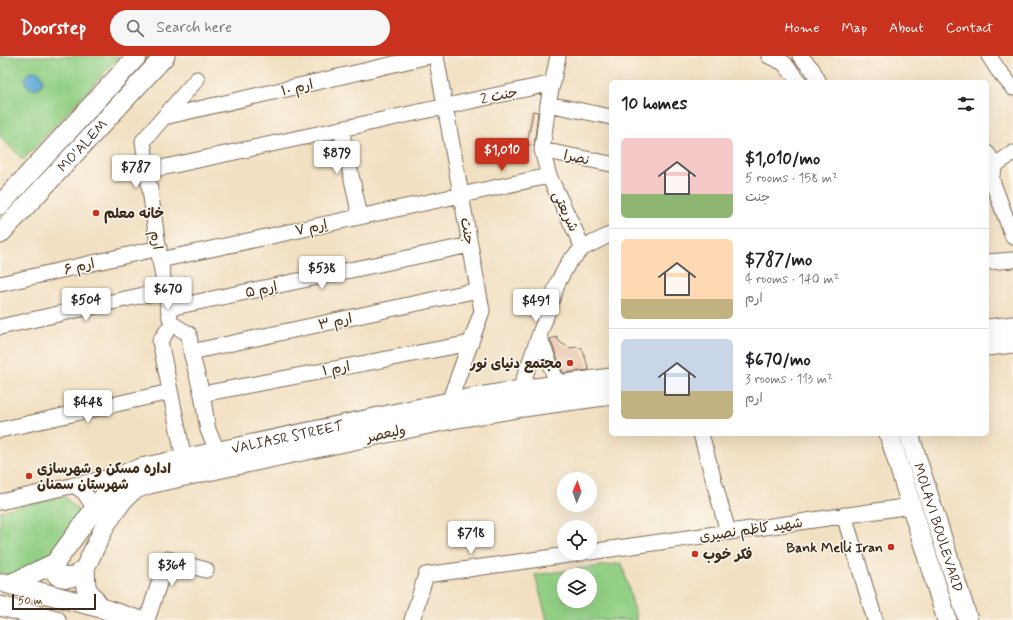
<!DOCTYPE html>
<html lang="en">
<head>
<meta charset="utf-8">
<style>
  :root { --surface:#fff; --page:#f6f6f6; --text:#202124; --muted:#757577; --line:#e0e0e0; --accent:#c8321e }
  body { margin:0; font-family:Mynerve,"Playpen Sans Arabic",sans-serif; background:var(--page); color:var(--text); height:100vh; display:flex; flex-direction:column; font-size:15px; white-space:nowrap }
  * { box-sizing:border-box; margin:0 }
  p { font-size:13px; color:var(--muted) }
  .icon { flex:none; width:22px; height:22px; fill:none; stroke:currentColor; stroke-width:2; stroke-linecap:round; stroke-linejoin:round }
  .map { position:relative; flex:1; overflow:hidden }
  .panel { position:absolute; left:609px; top:24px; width:380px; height:356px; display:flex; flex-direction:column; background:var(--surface); border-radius:6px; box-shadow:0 4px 16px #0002 }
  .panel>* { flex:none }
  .needle { width:26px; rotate:2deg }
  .controls { position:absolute; left:557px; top:416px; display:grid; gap:8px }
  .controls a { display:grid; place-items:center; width:40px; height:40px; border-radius:50%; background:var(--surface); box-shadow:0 4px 16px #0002; font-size:20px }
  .scale { position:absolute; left:12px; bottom:10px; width:84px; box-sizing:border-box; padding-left:4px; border:2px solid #3b2a1e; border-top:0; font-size:11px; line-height:14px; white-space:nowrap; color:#3b2a1e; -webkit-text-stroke:3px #fbf7ec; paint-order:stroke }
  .price { position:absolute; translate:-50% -34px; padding:0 9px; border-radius:4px; background:#fff; color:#222; font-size:13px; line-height:26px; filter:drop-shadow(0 1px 2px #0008) }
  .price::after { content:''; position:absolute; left:50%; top:24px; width:12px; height:9px; margin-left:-6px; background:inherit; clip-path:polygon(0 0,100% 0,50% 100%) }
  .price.current { background:var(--accent); color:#fff }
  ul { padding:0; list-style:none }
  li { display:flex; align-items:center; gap:12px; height:100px; padding:0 12px }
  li+li { border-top:1px solid var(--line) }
  li span { display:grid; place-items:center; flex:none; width:112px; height:80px; border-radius:6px; color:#555 }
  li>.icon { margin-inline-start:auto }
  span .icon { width:48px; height:48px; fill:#fffc; stroke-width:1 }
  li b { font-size:17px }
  h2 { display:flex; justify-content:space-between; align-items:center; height:48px; padding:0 12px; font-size:17px }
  header { display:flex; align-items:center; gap:24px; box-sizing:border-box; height:56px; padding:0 20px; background:var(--accent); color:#fff }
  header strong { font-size:19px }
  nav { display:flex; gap:22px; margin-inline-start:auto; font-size:14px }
  .search { width:280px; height:36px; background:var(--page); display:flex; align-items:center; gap:10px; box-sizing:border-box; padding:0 14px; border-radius:22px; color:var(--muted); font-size:15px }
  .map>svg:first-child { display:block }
  .green { fill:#93d086; stroke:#677d52; fill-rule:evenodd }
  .water { fill:#5daad6; stroke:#4c6a7a }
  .building { fill:#e5ba9d }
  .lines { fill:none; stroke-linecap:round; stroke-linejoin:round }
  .minor-casing { stroke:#7b6a57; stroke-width:17 }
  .major-casing { stroke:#7b6a57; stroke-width:21 }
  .minor { stroke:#fff; stroke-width:15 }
  .major { stroke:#fff; stroke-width:19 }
  .poi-dot { fill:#c8321e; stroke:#fbf7ec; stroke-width:1.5 }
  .labels { text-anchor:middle; stroke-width:3; stroke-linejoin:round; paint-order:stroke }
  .street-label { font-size:14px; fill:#3b2a1e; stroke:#fbf7ec }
  .poi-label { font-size:14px; font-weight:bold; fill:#3b2a1e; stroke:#fbf7ec; text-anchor:start }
</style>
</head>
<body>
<header>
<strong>Doorstep</strong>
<div class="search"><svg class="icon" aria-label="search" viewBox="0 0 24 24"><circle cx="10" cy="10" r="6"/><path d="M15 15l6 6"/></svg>Search here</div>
<nav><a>Home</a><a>Map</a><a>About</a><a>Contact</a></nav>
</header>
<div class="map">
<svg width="1013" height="564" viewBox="0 0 1013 564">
  <rect width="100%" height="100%" fill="#fbf7ec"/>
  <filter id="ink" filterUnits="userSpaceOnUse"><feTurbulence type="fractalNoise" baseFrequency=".025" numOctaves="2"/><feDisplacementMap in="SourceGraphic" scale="8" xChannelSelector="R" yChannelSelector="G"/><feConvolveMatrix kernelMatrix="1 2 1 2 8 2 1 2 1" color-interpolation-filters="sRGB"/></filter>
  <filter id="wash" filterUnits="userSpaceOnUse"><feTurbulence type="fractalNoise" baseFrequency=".012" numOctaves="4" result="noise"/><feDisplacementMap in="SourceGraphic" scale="16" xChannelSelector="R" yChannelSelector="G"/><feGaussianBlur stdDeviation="0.9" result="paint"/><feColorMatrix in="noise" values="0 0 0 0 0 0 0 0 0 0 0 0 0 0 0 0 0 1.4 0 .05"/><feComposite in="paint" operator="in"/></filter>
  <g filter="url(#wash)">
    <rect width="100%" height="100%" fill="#f2e0c2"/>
    <path class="green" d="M0,0h120l-97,104 -23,-24z
      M64,440l19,19 -43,53 -40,10v-67z
      M622,507l15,57h-90l-12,-45zM564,519h26v26h-26z"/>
    <path class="water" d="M25 24a9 9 0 1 1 18 0a9 9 0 1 1-18 0Z"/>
    <g id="blocks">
      <path class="building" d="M533,55l5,1 -4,34 -7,-2z
        M556,281l5,6 9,5 6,-1 6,1 7,22 -26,3 -13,-34z"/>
    </g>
  </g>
  <g filter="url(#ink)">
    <use href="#blocks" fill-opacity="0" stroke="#7b6a57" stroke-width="1"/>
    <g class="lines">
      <defs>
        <path id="minor" d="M436,0l46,255 -33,91
          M558,0l-10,48 -6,46 7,26 34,72
          M769,0l15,7 15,19
          M800,0l12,13 7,13
          M989,0l9,14 15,18
          M548,48l63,13
          M164,61l265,-61
          M341,73l19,87
          M542,94l69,14
          M987,97l8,12
          M147,115l406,-88
          M991,122l22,59
          M991,122l4,-13 18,-12
          M160,204l389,-84
          M987,206l26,-2
          M0,228l159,-36
          M169,252l301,-63
          M170,262l-10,-58 -17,-119 54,-62
          M0,271l166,-37
          M539,280l19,-54 11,-20 14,-14 24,-12 4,-1
          M191,296l287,-62
          M520,334l19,-54 19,49
          M202,338l269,-51
          M0,374l170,-38
          M701,378l27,98
          M184,403l-24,-118 12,-17 17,10 2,18 11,42 6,36 10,22
          M74,429l10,7 11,17
          M0,446l124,-28
          M844,459l31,105
          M590,496l321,-46
          M147,564l20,-61 39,11
          M412,564l14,-45 156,-22"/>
        <g id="major">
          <path d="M0,149l137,-149"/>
          <path id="s1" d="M0,178l165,-178"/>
          <path d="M987,273l26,-3"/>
          <path d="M987,290l26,-3"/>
          <path d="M889,378l58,186"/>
          <path id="s2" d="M909,378l59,186"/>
          <path d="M55,507l-1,8 4,5c12,4 19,0 27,-8"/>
          <path d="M5,527l96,25 37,12"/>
          <path id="s3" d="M10,528l45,-21 57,-78 13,-11 16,-6 308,-66 71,-12 91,-12"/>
          <path d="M0,550l56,14"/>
          <path d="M101,552l-15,-20 -1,-20 21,-44 17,-24 10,-10 16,-6 45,-10 258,-55 71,-12 88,-12"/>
        </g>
      </defs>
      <use href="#minor" class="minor-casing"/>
      <use href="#major" class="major-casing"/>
      <use href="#minor" class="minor"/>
      <use href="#major" class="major"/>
    </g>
  </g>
  <g class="poi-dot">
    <circle cx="96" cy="157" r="4"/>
    <circle cx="570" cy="307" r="4"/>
    <circle cx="29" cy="420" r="4"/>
    <circle cx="891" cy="491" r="4"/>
    <circle cx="695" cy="498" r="4"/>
  </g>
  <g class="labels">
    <g class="street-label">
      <text transform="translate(297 31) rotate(-13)" y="5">ارم ۱۰</text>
      <text transform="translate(499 39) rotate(-12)" y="5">جنت 2</text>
      <text dy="5" stroke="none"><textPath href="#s1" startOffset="121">MO'ALEM</textPath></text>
      <text transform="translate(577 101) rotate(12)" y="5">نصرا</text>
      <text transform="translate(566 155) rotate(65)" y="5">شریعتی</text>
      <text transform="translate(311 171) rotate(-12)" y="5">اِرم ۷</text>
      <text transform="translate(468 175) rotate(80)" y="5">جنت</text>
      <text transform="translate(157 184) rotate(81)" y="5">ارم</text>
      <text transform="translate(79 210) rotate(-13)" y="5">ارم ۶</text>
      <text transform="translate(261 233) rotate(-12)" y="5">اِرم ۵</text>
      <text transform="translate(335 265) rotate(-12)" y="5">ارم ۳</text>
      <text transform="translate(336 312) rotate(-11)" y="5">ارم ۱</text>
      <text transform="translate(386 377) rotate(-12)" y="5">ولیعصر</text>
      <text dy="5" stroke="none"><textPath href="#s3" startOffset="330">VALIASR STREET</textPath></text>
      <text dy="5" stroke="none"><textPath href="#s2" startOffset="98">MOLAVI BOULEVARD</textPath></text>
      <text transform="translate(751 473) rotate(-8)" y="5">شهید کاظم نصیری</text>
    </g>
    <g class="poi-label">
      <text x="104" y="162">خانه معلم</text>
      <text x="562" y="312" text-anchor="end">مجتمع دنیای نور</text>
      <text x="37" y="417">اداره مسکن و شهرسازی<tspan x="37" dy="16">شهرستان سمنان</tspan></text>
      <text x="883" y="496" text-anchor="end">Bank Melli Iran</text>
      <text x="703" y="503">فکر خوب</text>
    </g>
  </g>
</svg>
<div class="controls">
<a><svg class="needle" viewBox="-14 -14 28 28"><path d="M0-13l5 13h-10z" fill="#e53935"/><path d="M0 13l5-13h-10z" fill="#757577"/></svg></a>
<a><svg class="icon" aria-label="locate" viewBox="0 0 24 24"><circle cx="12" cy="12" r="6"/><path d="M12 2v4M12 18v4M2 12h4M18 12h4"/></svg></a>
<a><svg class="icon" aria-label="layers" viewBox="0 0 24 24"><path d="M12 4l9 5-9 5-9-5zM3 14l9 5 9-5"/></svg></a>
</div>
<div class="scale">50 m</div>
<b class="price current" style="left:502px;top:116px">$1,010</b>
<b class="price" style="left:337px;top:119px">$879</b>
<b class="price" style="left:136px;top:133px">$787</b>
<b class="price" style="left:322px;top:234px">$538</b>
<b class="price" style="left:168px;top:255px">$670</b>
<b class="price" style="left:86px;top:266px">$504</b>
<b class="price" style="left:536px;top:267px">$491</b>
<b class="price" style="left:88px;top:368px">$448</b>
<b class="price" style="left:471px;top:499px">$718</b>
<b class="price" style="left:172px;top:531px">$364</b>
<section class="panel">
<h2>10 homes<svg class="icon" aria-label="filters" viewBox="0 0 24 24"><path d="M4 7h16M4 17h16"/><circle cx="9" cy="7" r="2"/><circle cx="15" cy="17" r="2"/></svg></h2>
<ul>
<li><span style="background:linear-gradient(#f6c9c9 70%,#8fb573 0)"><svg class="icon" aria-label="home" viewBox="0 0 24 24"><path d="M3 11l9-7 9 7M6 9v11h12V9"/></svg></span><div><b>$1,010/mo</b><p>5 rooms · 158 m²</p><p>جنت</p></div></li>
<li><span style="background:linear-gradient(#ffd9b3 75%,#c2b280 0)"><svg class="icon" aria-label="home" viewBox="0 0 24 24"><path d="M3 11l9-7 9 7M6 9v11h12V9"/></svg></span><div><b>$787/mo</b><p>4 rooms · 140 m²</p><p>ارم</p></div></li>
<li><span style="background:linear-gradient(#c9d6e8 65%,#c2b280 0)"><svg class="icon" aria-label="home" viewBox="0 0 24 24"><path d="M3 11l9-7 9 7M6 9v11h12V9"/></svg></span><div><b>$670/mo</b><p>3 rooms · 113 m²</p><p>ارم</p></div></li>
</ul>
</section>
</div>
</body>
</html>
